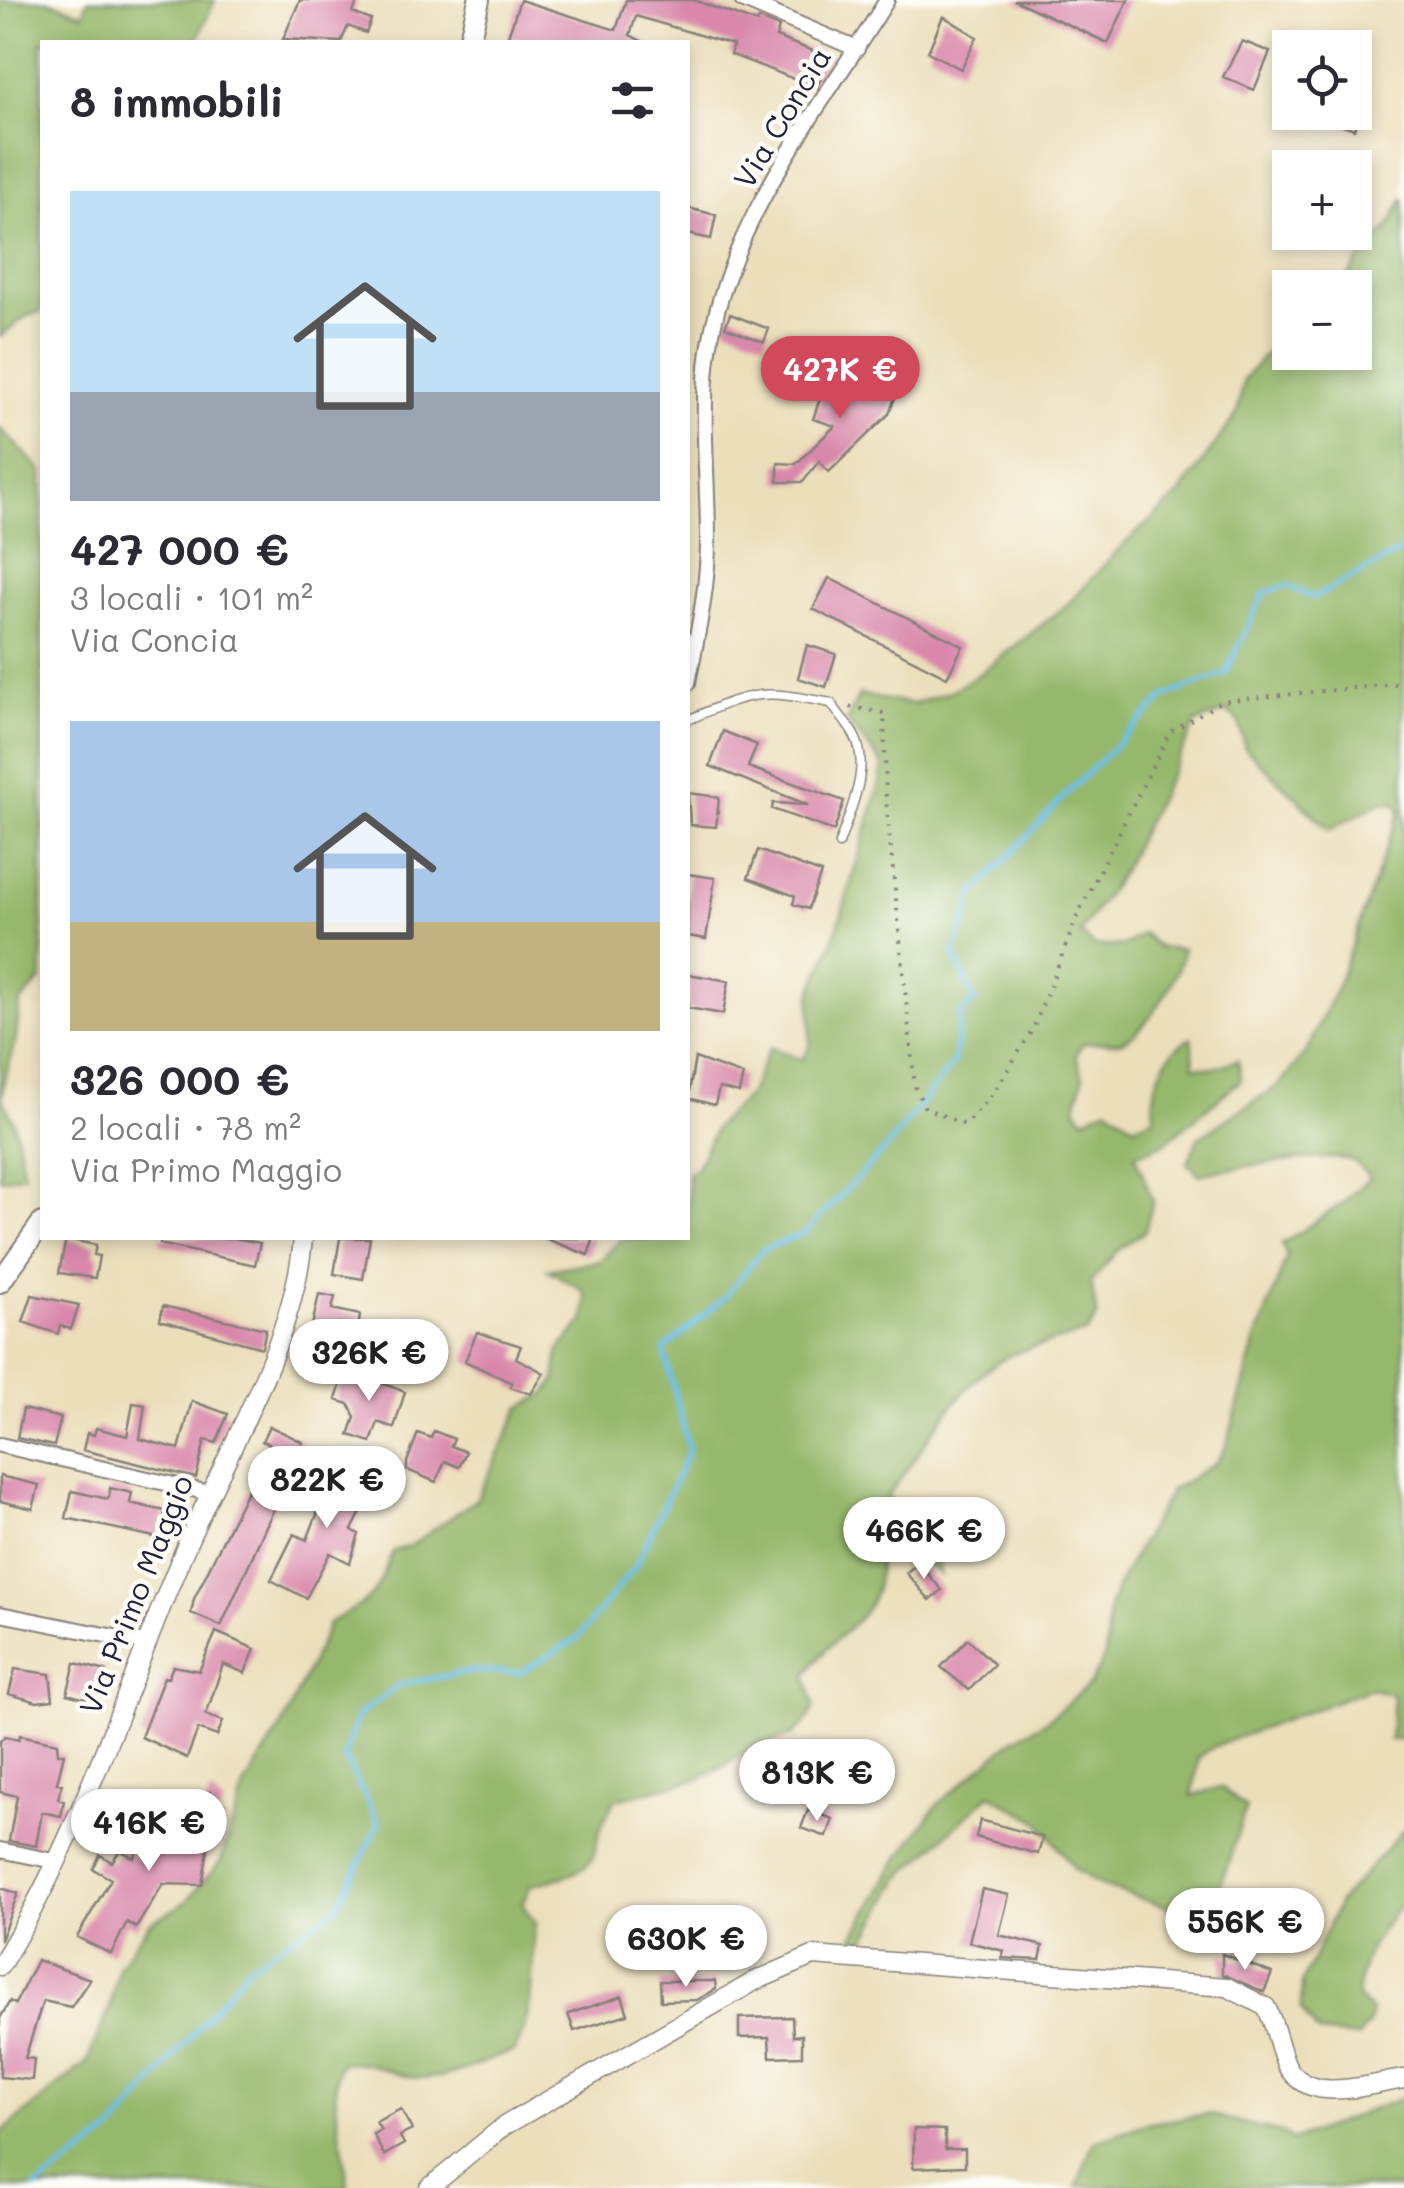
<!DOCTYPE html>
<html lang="it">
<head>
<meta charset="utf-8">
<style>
  :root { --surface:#fff; --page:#f7f7f7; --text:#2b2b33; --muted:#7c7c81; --accent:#d1495b }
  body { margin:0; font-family:Mali,sans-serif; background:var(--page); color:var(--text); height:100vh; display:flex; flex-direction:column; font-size:38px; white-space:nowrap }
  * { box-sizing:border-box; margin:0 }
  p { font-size:32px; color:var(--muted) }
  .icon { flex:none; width:55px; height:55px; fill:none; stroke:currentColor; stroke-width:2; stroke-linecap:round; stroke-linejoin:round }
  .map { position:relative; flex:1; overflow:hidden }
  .drawer { position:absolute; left:40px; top:40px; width:650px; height:1200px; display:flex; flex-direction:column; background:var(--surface); border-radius:0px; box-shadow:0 5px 15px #0003 }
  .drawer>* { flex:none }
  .tools { position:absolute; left:1272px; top:30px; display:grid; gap:20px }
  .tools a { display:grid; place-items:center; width:100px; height:100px; border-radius:0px; background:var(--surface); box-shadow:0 5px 15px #0003; font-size:50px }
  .price { position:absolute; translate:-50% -85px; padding:0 22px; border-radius:35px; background:#fff; color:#222; font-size:32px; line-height:65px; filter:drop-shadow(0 2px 5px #0008) }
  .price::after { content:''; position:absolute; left:50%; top:60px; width:30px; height:22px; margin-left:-15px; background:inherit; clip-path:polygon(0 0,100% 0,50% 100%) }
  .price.active { background:var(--accent); color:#fff }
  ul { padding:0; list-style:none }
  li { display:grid; align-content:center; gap:20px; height:530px; padding:0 30px }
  li span { display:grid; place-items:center; height:310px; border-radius:0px; color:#555 }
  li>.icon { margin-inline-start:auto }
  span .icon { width:180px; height:180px; fill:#fffc; stroke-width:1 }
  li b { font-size:42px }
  h2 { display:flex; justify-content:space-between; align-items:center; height:120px; padding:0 30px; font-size:42px }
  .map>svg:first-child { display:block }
  .forest { fill:#96b86c; stroke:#5c6d54; stroke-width:2.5 }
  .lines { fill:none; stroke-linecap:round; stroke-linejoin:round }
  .stream { stroke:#6bc0e8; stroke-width:5 }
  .building { fill:#d988ab }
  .service-casing { stroke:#86807a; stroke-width:11 }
  .minor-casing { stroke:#86807a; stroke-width:18 }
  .tertiary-casing { stroke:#86807a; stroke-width:21 }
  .secondary-casing { stroke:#86807a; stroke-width:24 }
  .path { stroke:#86807a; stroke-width:4; stroke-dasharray:2.5 8; stroke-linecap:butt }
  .service { stroke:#fff; stroke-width:8 }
  .minor { stroke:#fff; stroke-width:14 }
  .tertiary { stroke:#fff; stroke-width:18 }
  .secondary { stroke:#fff; stroke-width:20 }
  .labels { text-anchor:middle; stroke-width:9; stroke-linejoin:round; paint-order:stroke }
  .street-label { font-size:30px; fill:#22223b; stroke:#fdfcf7 }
</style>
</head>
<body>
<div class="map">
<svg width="1404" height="2188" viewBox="0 0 1404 2188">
  <rect width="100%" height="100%" fill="#fdfcf7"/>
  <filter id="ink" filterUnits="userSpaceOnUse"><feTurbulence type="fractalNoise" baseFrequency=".01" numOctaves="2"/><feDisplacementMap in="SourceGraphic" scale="20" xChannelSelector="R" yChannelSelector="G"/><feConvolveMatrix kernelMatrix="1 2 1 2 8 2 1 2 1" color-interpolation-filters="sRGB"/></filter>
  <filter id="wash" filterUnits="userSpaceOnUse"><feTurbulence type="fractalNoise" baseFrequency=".0048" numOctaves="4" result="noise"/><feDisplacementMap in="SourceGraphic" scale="40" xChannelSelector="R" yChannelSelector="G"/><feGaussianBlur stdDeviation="2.25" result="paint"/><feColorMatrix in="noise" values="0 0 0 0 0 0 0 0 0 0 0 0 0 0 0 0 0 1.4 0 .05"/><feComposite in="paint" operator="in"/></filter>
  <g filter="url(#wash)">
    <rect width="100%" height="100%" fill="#ebdeba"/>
    <path class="forest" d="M0,0h48l35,14 5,-14h127l-19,42h-154v269l-17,6 -25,20z
      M1404,198v1540l-14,2 3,-45 -22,-7 -156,58 -16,11 -7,39 29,-9 25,21 -24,73 -20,37 -97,-31 -29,-17 -38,-49 -48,-27 -90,84 -35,63 -12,-4 46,-79 38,-53 76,-65 32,-18 45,-38 15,-28 4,-47 8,-23 54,-96 45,-27 11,-18 29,-105 31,-84 -5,-12 61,-41 27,-26c-5,-4 -11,-13 -17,-16 -16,-10 -131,8 -154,14l-11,-12 10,-25 81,-53 27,-33 32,-68 62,-174 -7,-8h-11l-53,28 -84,-82 -6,-26 -12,-11 -31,12 -75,150 -41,60 14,13h30l19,-13 14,14 26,2c-2,26 -36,82 -61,92 -15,5 -25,-1 -40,3l-6,11 7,22 -7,30 8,12 24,-12 26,19 21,-9c-5,-32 8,-64 37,-80l2,29 20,2 24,-8 3,20 -76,63 -30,12 18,46 -8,30 -28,20 -26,31 6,35 -10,15c-24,8 -51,13 -74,22 -52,21 -92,100 -126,143l50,47 3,31 -50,-44 -13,4c12,88 -31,80 -71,140l8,30 -5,14 -16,16 -35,11 -59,33 -83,20c-39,56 7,66 -85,86l-9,19 13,19c-5,45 2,88 -21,128 -29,9 -66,30 -97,27 -26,-2 -47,-20 -76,-15 -15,25 6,94 7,125h-348v-54l87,-72 22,-52 10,-45 31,-42 36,-21 35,-41 23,-74 38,-61 48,-104c44,-23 44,-23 63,-71l17,-5 67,-47 43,-91 26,-14 9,-13 4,-31 25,-29 2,-23 -3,-8 -35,-20 52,-9 22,-23h66v-65l8,-4 21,-44 33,-32 20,-46 32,13 8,-14 1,-52 25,-61 44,-150 3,-18 -36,-44 12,-26 54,9 36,-12 29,-17 90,-71 56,-60 54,-48 59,-82 7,-35 46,-55v28h65v-64l-14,-1 23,-34 23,-23z
      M0,428l42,43v508l-22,24 -4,35 -12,43 -2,18 12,23 10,52 -24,5z
      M1404,1829v73c-27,30 -44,56 -47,96l14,13 -3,14 -10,12 -40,-4 -17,-24 1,-26 37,-81z
      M1404,2097v91l-327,-2 16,-44 52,-18 63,-10 77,20 7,7z"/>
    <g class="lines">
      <path class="stream" d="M36,2188l75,-55 139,-168 87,-57 42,-84 -35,-67 13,-41 44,-32 73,-13 45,2 59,-35 58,-73 53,-115 -25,-100 61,-53 37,-47 43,-17 83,-87 66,-84 6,-48 15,-13 -21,-45 20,-62 98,-106 94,-92 60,-23 37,-79 24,-9 26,13 86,-46 5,-8"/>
    </g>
    <g id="blocks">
      <path class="building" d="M300,0h58l-5,13 18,7 -5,13 -18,-7 -7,16 -58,-3z
        M520,0l96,30 10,-30h68l63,23 2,-4 20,8 -3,10 53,20 -12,31 -87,-34 3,-9 -97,-29 -6,19 14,7h-118l-18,-6z
        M1014,0h114l-20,43z
        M943,16l34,21 -16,32 -33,-17z
        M1242,41l28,11 -16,38 -31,-13z
        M1355,79l16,6 -17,44 -41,-15 42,-2z
        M688,208l28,7 -5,24 -23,-5z
        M730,314l39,15 -5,13 -39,-15z
        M814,364l82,31 -7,19 -60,58 -10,-11 -16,21h-25v-19l18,1 39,-38 -22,-7 12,-35 -16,-6z
        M829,578l134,68 -16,31 -134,-68z
        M807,645l29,9 -10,33 -28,-9z
        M723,731l34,14 -9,22 96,34 -10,30 -62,-22 1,-6 35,2 -98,-39z
        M688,793l31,4 -3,30 -26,-2z
        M758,850l63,23 -13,36 -15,-5 2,-8 -47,-18z
        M688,874l27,4 -9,61 -18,-3z
        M688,974l41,7 -6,33 -35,-6z
        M695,1058l48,17 -4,18 -20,-5 -4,17 -27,-7z
        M161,1238h73l26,5 -5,22 -95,-21z
        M340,1238h30l-7,41 -29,-5z
        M544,1238h50l-6,17z
        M66,1239l30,6 -2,10 5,1 -4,22 -36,-5z
        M319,1294l16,3 -3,12 28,6 -3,20 -45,-9z
        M32,1295l47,10 -8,24 -11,-3 -2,8 -35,-12z
        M163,1306l103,23 -4,19 -102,-28z
        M477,1332l44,14 -5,12 28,15 -13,21 -21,-7 2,-4 -47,-22z
        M345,1369l60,23 -11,36 -16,-6 -7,20 -22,-7 6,-18 -6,-13 -13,-4z
        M192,1401l36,13 -12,29 -11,-3 -9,38 -113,-28 4,-17 7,2 2,-7 31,8 6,-33 12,2 -5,34 39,10z
        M23,1409l38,9 -7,28 -37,-8z
        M269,1426l34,16 -7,14 -34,-15z
        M434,1431l20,8 -3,7 15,6 -7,15 -14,-6 -9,21 -29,-12v-8l11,-29 13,5z
        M339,1458l37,24 -24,48 7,4 -9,29 -20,-10 -24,45 -35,-18 23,-46 13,6z
        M0,1476l39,9 -6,24 -33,-8z
        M110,1488l22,5 -2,10 35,8 -6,27 -93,-20 6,-27 36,8z
        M247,1491l29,13 -55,122 -30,-13 3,-14z
        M918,1563l24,27 -12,10 -24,-27z
        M216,1632l39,17 -10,24 -22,-9 -17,51 17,6 -6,15 -19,-7 -11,29 -46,-21 23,-60 4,1 5,-12 26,5z
        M968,1639l26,25 -25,26 -28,-23z
        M75,1663l31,8 -9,31 -30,-8z
        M15,1669l35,5 3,26 -16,2 -28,-8z
        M20,1735l37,8 1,11h6l-7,29 5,1 -4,15 6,2 -3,15 -19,-4 -6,34 -27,-5 8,-45 -17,-4v-51l5,-5 14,3z
        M210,1792l14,12 -13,27 -9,54 -39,-1 -27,44 -9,-6 -16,32 -34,-17 34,-58 -18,-10 7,-14 12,7 8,-12 14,8 19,-46 44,18z
        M808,1810l25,9 -6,18 -26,-9z
        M980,1820l63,17 -5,17 -62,-17z
        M0,1888l18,5 -18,48z
        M982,1889l27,6 -10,40 44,11 -3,14 -38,-2 2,-7 -35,-9z
        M1222,1954l50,19 -8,19 -42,-18z
        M37,1960l53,19 -19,28 -28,-6 -18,57 9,1 -2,21 -32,-3v-59l10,-17 5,3z
        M660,1981h55l1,8 -19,11 -36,1z
        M622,1996l6,18 -54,17 -6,-17z
        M792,2017l1,19 9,-1v21l-32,1 -1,-20 -30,1v-20z
        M401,2109l11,21 -12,6 4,8 -20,11 -11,-21 8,-4 -5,-8z
        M914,2129l31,1v19h20v17l-52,2z"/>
    </g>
  </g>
  <g filter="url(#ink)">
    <use href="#blocks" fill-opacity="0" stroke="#86807a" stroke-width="2.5"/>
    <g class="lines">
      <defs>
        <path id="service" d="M688,720c64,-29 73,-31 143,-17 7,11 17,21 23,32 18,32 -5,78 -15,109"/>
        <path id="minor" d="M742,0l115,49
          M688,683c9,-47 20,-94 20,-143 0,-63 -8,-127 1,-190 19,-129 111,-241 178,-350
          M0,1445l209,48
          M0,1614l145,29
          M0,1850l54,11"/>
        <path id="tertiary" d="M0,1966c80,-128 126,-278 185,-417 40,-94 110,-209 118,-311
          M429,2188l75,-62 251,-145 58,-25 414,31 39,20c10,18 12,40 21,59 22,40 82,18 117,13"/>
        <path id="secondary" d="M469,42l10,-42
          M0,1282l42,-59"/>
      </defs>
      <use href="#service" class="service-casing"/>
      <use href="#minor" class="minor-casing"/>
      <use href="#tertiary" class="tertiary-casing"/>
      <use href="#secondary" class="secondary-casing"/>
      <path class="path" d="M850,707l34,6 2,88 29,286 10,21 40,17 29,-33 39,-63 46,-117 91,-180 52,-31 182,-18"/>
      <use href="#service" class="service"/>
      <use href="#minor" class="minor"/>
      <use href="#tertiary" class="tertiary"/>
      <use href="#secondary" class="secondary"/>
    </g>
  </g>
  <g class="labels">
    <g class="street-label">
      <text transform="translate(783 118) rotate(-59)" y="10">Via Concia</text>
      <text transform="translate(137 1595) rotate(-68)" y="10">Via Primo Maggio</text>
    </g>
  </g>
</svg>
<div class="tools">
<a><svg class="icon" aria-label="locate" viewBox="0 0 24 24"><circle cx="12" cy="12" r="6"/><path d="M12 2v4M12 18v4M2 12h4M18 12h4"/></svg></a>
<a>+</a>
<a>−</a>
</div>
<b class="price active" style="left:840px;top:421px">427K €</b>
<b class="price" style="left:369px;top:1404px">326K €</b>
<b class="price" style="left:327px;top:1531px">822K €</b>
<b class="price" style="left:924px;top:1582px">466K €</b>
<b class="price" style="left:817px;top:1824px">813K €</b>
<b class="price" style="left:149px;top:1874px">416K €</b>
<b class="price" style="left:1245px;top:1973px">556K €</b>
<b class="price" style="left:686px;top:1990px">630K €</b>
<section class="drawer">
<h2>8 immobili<svg class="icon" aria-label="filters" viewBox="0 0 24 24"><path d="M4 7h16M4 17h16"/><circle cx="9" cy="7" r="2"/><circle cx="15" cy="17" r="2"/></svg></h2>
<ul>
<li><span style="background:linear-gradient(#bfe0f5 65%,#9aa5b1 0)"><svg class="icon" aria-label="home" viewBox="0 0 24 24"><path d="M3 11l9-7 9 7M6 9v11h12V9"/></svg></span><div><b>427 000 €</b><p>3 locali · 101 m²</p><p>Via Concia</p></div></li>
<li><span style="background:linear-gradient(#a9c7e8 65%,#c2b280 0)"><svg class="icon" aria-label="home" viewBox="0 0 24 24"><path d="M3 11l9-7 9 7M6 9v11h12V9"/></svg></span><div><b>326 000 €</b><p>2 locali · 78 m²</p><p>Via Primo Maggio</p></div></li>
</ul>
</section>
</div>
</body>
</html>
